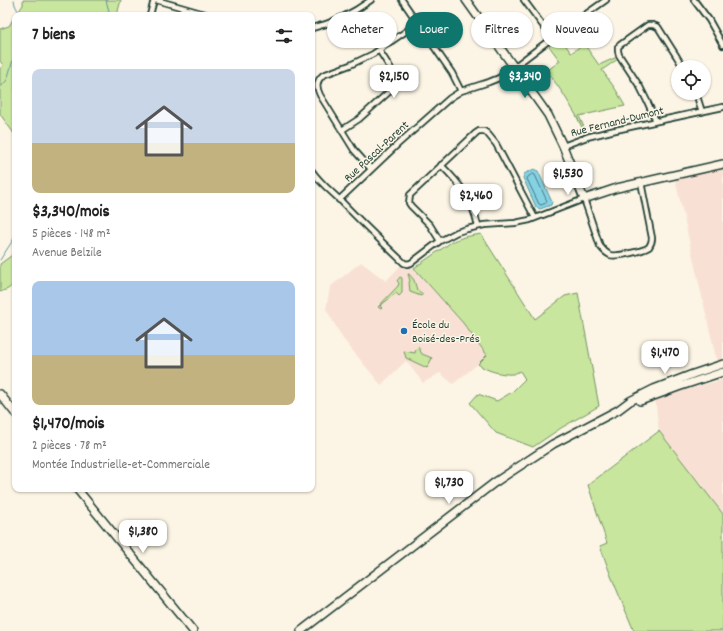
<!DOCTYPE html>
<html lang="fr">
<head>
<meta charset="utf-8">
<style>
  :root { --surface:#fff; --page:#f6f6f6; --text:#222; --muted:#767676; --accent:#0f766e }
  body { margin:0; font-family:Dekko,sans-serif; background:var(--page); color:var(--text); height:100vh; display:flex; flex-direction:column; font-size:15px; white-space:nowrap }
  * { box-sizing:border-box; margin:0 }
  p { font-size:13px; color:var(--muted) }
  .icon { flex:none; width:22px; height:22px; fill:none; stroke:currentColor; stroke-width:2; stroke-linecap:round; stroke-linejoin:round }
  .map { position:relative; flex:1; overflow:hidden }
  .panel { position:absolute; left:12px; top:12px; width:303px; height:480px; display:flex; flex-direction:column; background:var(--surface); border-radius:8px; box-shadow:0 1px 3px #0004 }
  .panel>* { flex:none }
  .guide { position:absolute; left:327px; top:12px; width:336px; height:36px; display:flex; gap:8px }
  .tools { position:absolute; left:671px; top:60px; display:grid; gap:8px }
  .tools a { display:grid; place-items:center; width:40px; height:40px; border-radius:50%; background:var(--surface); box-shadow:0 1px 3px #0004; font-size:20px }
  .price { position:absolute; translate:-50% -34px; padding:0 9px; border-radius:8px; background:#fff; color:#222; font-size:13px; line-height:26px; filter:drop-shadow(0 1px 2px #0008) }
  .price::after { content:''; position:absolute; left:50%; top:24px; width:12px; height:9px; margin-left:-6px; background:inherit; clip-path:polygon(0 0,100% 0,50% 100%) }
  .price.on { background:var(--accent); color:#fff }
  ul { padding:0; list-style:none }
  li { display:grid; align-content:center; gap:8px; height:212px; padding:0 20px }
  li span { display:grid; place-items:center; height:124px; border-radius:8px; color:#555 }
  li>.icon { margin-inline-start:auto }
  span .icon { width:72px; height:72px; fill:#fffc; stroke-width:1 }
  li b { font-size:17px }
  h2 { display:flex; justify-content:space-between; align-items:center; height:48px; padding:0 20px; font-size:17px }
  .pill { padding:0 14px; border-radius:18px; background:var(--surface); box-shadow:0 1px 3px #0004; font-size:14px; line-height:36px }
  .pill.on { background:var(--accent); color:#fff }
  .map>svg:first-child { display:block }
  .built { fill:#f8e1d4 }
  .green { fill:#c8e69d; stroke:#749268 }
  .water { fill:#86d2e5; stroke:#5d969e }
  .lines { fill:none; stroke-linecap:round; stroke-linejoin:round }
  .shore { stroke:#48797b; stroke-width:1 }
  .stream { stroke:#5d969e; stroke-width:1 }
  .street-casing { stroke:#1f3d34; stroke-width:8 }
  .secondary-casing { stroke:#1f3d34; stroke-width:10 }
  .street { stroke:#fcf5e5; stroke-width:4.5 }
  .secondary { stroke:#fcf5e5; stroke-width:7 }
  .poi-dot { fill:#1f6fb2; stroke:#fcf5e5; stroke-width:1.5 }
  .labels { text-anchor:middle; stroke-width:3; stroke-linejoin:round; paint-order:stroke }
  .street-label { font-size:12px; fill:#1f3d34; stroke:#fcf5e5 }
  .poi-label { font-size:12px; fill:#1f3d34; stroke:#fcf5e5; text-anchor:start }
</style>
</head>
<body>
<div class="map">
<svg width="723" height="631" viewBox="0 0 723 631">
  <rect width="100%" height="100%" fill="#fcf5e5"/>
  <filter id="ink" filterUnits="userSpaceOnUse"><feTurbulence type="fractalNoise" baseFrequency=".025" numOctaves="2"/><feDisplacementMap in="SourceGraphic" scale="8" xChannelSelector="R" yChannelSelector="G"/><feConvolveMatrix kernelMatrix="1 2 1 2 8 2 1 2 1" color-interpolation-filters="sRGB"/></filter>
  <g filter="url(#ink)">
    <path class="built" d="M723,169v345l-64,-83 -4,-33 66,-18 -46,-201z
      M361,262l25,19 15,-16 4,3h9l49,55 25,33 -35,28 -13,-11 -17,10 -17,-22 -25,24 -38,-46 -17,-30 4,-22z"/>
    <path class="green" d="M23,0h98l-4,15h-101l7,-10z
      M15,16v119l-15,-21v-45l3,-4 -3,-4v-32l9,-3z
      M560,37l11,16 13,-9 15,21 18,-8 1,2 -16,11 14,20 9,16 -46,10 8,18h-2l-9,-19 -12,-20 -14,-20 -15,10 -2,-4 27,-20 -11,-15z
      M481,234l54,85 30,-23 13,-3 21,113 -38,22 -28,19 -37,-14 -26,-30 8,-9 19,7 15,-9 13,-13 -5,-8c-2,1 -4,2 -7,3 -10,1 -27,-3 -35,-10l9,-9 -24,-32 -49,-55 39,-27 11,-4z
      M15,253v30l-7,6 -8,3v-28z
      M408,274h1l5,6 3,10 6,4 -2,2 -11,-4 -1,-10 1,-1z
      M400,277l2,1v15l-3,3 -3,-3 -16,13 2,2 -1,1 -3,-2 20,-21 1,-3 -2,-2z
      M418,347l4,7 10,4 -5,10 -21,-10 -2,-7 11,2 1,-4z
      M659,431l64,83v117h-89l-23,-55 -11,-30 7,-3 -19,-58z"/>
    <path class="water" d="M534,169l4,2 14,31 -1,3 -11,4 -4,-2 -13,-29 1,-4z"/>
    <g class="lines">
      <path class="shore" d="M533,174l2,1 12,26 -1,2 -5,2 -2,-1 -12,-25 1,-2z"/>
      <path class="stream" d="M14,0l1,5 5,10
        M106,0l4,15
        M0,88l7,-8 8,-27
        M0,260l15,-23"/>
      <defs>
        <path id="street" d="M156,0l52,15
          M402,0l50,73 9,18
          M524,0l28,38
          M694,0l15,20 14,25
          M150,15l4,-15
          M312,28c22,-5 41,-15 59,-28
          M696,93l6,19
          M656,121l-9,-20 -7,-14 -21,-32 -1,-4v-4l2,-2 28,-20h5l5,2 19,30 6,10
          M342,130l17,-11 32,-29c2,-3 4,-5 5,-9 0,-6 -13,-24 -17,-31
          M563,146l24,-9 24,-6 112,-24
          M441,165c20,20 31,34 37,61
          M371,169l-17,-19 -34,-55c-4,-8 -4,-14 3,-20l27,-10 23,-11 45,-31
          M312,171c9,13 19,20 30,31 20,21 41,41 62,61l3,1 4,-1 29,-22 17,-9 10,-3 17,-4 31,-2 15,-3 54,-21 16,47c3,4 6,7 10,9 7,2 33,-4 39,-8 2,-3 3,-6 3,-9l-11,-56
          M339,200l59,-56 52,-46 11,-7 28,-9 10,-4 15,-11 38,-29 54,-38
          M440,241l-10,-16 -19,-19 -2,-3 1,-8 66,-62 3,-2h5l3,2 9,11 39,74"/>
        <path id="secondary" d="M466,0l82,115 15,31 21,53 33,-11 106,-24
          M0,394l15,19
          M640,401l38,-14 45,-15
          M77,489l116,142
          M301,631l193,-148 59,-39 65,-34 12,-9 24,-12 39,-15 30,-10"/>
      </defs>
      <use href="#street" class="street-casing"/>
      <use href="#secondary" class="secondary-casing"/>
      <use href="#street" class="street"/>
      <use href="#secondary" class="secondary"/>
    </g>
  </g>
  <circle class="poi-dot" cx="404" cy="331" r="4"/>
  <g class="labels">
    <g class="street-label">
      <text transform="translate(617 121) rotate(-14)" y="4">Rue Fernand-Dumont</text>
      <text transform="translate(376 151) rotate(-43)" y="4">Rue Pascal-Parent</text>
    </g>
    <g class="poi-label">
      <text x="412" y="328">École du<tspan x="412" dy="14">Boisé-des-Prés</tspan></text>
    </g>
  </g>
</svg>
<div class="tools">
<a><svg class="icon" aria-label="locate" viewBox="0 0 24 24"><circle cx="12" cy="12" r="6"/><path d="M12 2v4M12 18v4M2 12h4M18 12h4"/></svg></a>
</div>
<b class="price" style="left:394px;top:99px">$2,150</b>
<b class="price on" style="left:525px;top:99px">$3,340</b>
<b class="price" style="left:568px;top:196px">$1,530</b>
<b class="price" style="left:476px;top:218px">$2,460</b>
<b class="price" style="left:665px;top:375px">$1,470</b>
<b class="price" style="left:449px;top:505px">$1,730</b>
<b class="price" style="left:143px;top:554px">$1,380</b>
<div class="guide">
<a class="pill">Acheter</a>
<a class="pill on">Louer</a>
<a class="pill">Filtres</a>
<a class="pill">Nouveau</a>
</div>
<section class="panel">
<h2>7 biens<svg class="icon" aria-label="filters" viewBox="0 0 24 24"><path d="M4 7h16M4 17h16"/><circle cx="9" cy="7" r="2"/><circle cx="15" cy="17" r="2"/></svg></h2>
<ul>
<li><span style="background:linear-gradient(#c9d6e8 60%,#c2b280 0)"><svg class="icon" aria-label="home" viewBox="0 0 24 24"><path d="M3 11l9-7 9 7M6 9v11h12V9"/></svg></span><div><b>$3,340/mois</b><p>5 pièces · 148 m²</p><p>Avenue Belzile</p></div></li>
<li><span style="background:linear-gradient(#a9c7e8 60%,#c2b280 0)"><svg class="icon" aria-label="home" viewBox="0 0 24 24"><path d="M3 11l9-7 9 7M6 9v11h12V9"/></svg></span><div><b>$1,470/mois</b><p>2 pièces · 78 m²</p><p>Montée Industrielle-et-Commerciale</p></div></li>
</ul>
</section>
</div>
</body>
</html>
